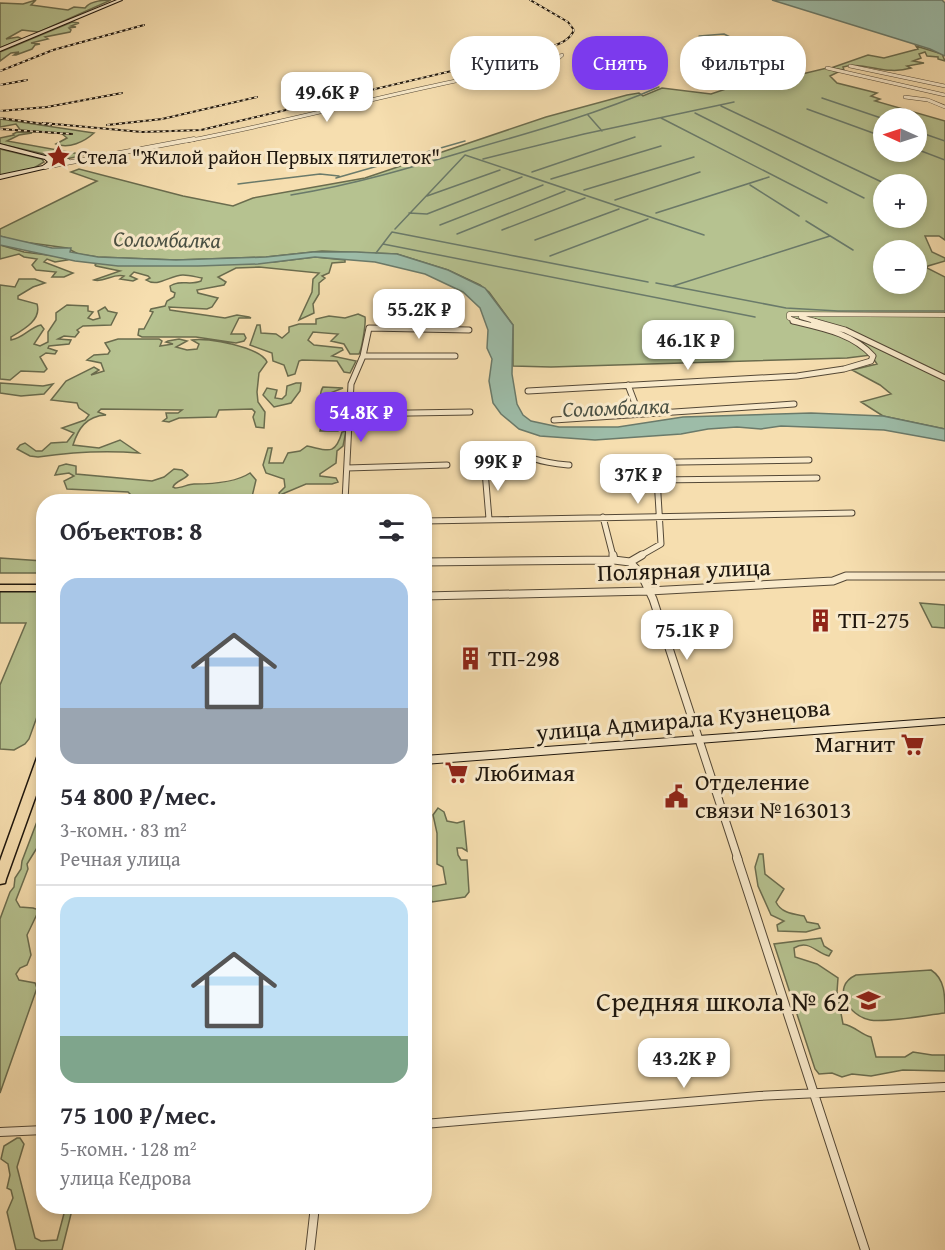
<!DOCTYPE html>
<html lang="ru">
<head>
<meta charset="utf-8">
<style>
  :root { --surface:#fff; --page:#f2f2f3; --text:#2b2b33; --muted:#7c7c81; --line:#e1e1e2; --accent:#7c3aed }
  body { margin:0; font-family:"Gentium Book Plus",serif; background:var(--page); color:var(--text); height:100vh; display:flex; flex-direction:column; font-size:22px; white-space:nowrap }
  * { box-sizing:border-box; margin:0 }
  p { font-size:20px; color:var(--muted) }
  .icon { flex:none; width:33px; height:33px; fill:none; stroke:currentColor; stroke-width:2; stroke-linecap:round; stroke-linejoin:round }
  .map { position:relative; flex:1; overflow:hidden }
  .panel { position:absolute; left:36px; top:494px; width:396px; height:720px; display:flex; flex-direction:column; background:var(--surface); border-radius:24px; box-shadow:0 3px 9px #0003 }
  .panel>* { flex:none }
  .hud { position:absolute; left:450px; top:36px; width:405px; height:54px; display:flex; gap:12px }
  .needle { width:39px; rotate:273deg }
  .fabs { position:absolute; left:873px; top:108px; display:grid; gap:12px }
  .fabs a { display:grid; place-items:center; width:54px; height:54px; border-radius:50%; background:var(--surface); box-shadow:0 3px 9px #0003; font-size:30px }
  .price { position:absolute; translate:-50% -51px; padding:0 14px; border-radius:12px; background:#fff; color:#222; font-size:20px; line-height:39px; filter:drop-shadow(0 2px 3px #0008) }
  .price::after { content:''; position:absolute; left:50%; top:36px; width:18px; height:14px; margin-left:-9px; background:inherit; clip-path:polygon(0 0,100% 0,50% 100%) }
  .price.on { background:var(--accent); color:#fff }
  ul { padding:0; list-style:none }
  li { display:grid; align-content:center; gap:12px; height:318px; padding:0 24px }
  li+li { border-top:2px solid var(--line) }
  li span { display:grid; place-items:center; height:186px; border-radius:18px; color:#555 }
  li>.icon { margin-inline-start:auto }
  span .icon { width:108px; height:108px; fill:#fffc; stroke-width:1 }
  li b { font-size:26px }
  h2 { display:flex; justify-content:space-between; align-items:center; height:72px; padding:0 24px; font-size:26px }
  .pill { padding:0 21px; border-radius:24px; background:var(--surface); box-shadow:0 3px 9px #0003; font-size:21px; line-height:54px }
  .pill.on { background:var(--accent); color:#fff }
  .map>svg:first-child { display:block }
  .green { fill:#b6c290; stroke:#6a6c4e; stroke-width:1.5; fill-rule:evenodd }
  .water { fill:#9dbca8; stroke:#6a7a6a; stroke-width:1.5 }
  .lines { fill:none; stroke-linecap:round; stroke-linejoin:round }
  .stream { stroke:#6a7a6a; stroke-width:1.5 }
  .minor-far4-casing { stroke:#544836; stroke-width:4 }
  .minor-far3-casing { stroke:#544836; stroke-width:5 }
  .minor-far2-casing { stroke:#544836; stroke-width:7 }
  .minor-far1-casing { stroke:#544836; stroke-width:9 }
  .minor-casing { stroke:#544836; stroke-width:10 }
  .secondary-casing { stroke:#1e160d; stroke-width:2 }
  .primary-casing { stroke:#1e160d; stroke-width:3 }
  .minor-far4 { stroke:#f9eacb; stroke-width:3 }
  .minor-far3 { stroke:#f9eacb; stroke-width:4 }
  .minor-far2 { stroke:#f9eacb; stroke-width:5 }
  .minor-far1 { stroke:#f9eacb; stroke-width:7 }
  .minor { stroke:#f9eacb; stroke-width:8 }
  .secondary { fill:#f9eacb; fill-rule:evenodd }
  .primary { fill:#f6deaf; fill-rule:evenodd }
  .rail-casing { stroke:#1e160d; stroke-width:2 }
  .rail { stroke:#f9eacb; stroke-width:1.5; stroke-dasharray:3; stroke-linecap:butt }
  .labels { text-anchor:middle; stroke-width:6; stroke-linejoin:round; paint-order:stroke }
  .far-poi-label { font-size:20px; fill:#1e160d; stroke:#f9eacb; text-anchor:start }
  .far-water-label { font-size:22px; font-style:italic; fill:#4a5043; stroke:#f9eacb }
  .street-label { font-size:24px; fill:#1e160d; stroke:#f9eacb }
  .poi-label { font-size:24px; fill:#1e160d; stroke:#f9eacb; text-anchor:start }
  .near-poi-label { font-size:28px; fill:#1e160d; stroke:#f9eacb; text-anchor:end }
</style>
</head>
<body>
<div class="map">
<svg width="945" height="1250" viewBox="0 0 945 1250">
  <rect width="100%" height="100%" fill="#f6deaf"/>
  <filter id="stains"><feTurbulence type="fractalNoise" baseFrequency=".00333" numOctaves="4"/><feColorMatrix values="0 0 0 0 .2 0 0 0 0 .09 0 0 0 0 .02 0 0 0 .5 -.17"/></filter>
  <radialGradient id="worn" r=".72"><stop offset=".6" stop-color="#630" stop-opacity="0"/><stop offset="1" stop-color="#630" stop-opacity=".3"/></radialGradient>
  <path class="green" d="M36,0l-5,5 37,5 6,-3 11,1c5,-7 17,-8 26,-8l-72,32 -17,-2 -16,9 12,-2 4,2 -22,9v-45l23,1z
    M72,22l7,1 -8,3 5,1 -7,1 2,2 -1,2 -25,5 3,2 -17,4 9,1 -5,1 -3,4 -16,6h-2l5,-3 -8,1 -11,8v-9z
    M916,46l26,8 3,7 -7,-2v-2l-11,-1 -2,-4 -6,2 2,4 -8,3 11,2 -17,3 4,2c-27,8 -45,-7 -68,-1l1,3 -13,-2 37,-13 16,3 34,-9z
    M827,68l11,4 -8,4 7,7 40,10 -6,3 9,3 -5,2 70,20v119l-6,-4h-14l7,16 13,6v3l-17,5 -1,2 18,9v152l-62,-13 -22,-14 30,-8 -11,-9 -28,-15 25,-6 -6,-9 -24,3 -296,9 -38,-1v-41l-24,-33 -9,-7 -32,-15 -51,-16 -75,-3 -56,6 -90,3 -78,-3 -20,-3 -11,-6 -51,-7 -16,-5v-7l97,-48 -26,-9 8,-3 104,27 50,10 20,-8 112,-20 181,-61 81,-22 12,-2 4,3 19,-8 49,6 15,-5 -9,-8v-3l18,-2 24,10h7l20,-8 2,-4h14zM884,118h32v34h-32zM884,184h32v34h-32zM884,250h32v34h-32z
    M0,119l94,14c-10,9 -25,16 -38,11l11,-6 -6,-5 -40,-2 -5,-7 -16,3z
    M17,132l15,1 -13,2 -12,6 78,14 -19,4 -66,-15v-6l14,-3 -1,-1z
    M0,149l42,10 2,3 -10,6 -34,8z
    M0,245l24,7 39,5 4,3 -12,2 -8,-3 -3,3 29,11 -9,4h-12l4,-5 -20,-2 -4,-5 5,-6 -13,-2 -5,-3 -19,5z
    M315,257l30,3v2l-13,1 -3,10 -7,3 3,2 -6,5v11l-6,10 1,9 -15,7 13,-28 1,-13 6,-6 -60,-6 -23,1 -18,9 8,5 -2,3 -27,5 1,3 20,5 -6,9 -5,2 -38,-2 1,3 55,8 12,-3 12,2 2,1h-12l-8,16h13l2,4 -2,3 -8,2 -40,-6h-54l-4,-2 1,-6h5l9,-17 -3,-1 1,-2 14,-3 2,-5 7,-4 1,-4 -4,-2 -1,-5c10,-7 20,0 31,-5l1,-3c-6,-1 -13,-3 -19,-3 -13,0 -25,13 -37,5l4,-2 -2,-2 -14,-4 -4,4 7,3 -4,2 -13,-2 4,-3c-11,-3 -20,7 -30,4l26,-9 -24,-5 -1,-1 2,-2 177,-1z
    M19,279h16l10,4 -12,4 -15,9v3l19,5c5,16 -14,26 -26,33v3c13,-2 19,-13 30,-15l3,4 -10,15 6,2 8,-4v-10l8,-12v-7l11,-8 21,1v5l5,1 -5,6 5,2 7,-2 -2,-7 7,-4 3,4 9,2 -6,12 -28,1 -6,4 2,2 -4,5 -11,-1 -6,3 13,1 -2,4 -20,2 -1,2 9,3 -2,3 -9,-1 -6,4 7,12 -3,3 -23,-1 -11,9 -10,-1v-94l15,2z
    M358,314l7,3c1,6 -3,32 -6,37h-9l-6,-10 -13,-3 7,-7 -25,-2 -5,8 6,5 28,3 1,2 -11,6 24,5 -6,12 -6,-1 -7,-11 -35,-1 -3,1 -4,13 -7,2 -4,-11 -11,-4 -1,-8 -22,-8 7,-20h3l1,8 15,1 6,4 7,-6v-5l10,-3h17v-5l13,-3 16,2z
    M118,339h41l3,2 -2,5 13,-2 -7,-2 2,-1 11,-2 8,2 -11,6 11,3 10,-1 2,-5 -7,-4c15,-3 68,7 75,22l-8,11 -2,19 1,10 7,10 -1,16 -8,-1 -3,-10 2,-5 -3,-3 -33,1 -3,7 -37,1 -10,4 -6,-1 4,-3 -1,-5h12l4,-3 -81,-1 -3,3 8,3c-20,1 -28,14 -33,30l26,3 21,-8 19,13c-35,-3 -67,-1 -101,4l-8,-1 -13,-7 3,-4 5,-2 11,8h6l9,-8 16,-1 7,-9 -12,-5 23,-8 4,-5 -10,-7 -2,-5 -26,-3 15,-19 28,-14 5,3 -8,5 13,-4 -3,-8 -14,-3 7,-5 14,-1 2,-3 -5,-8z
    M0,383l43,3 10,-2 -9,10 -23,2 -21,-3z
    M296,383h5l-1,8 -9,12 -17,4 -11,-12 4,-7 10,2 -2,8 7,1 4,-4 1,-9z
    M323,387l20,1 -13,5 -2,3 9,8 8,1v15l-7,11h-18l4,-21c-4,-5 -5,-17 -1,-23z
    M346,431l-3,15 -6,5 -1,12 -16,11v2l16,2 2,4 -6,2h-26l-26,11 -1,-2 6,-6 -1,-8 -18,-6 -3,-8 5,-17h4l-3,15h14l5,-10 12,-2 7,-5c20,4 28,11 35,-14z
    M66,464l10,2v8l76,7 12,-4 10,-8 8,1 6,5c-4,5 -13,6 -15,12l2,1c7,0 13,-4 19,-4 18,0 41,-1 56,-11l6,7 -5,21h-125l4,-7 -2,-2 -61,-3 -3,-8 10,-5 -5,-3 -14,2 4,-9z
    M0,558l43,3v12h-43z
    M0,591h43v109l-14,39 -4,5 -11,6 -14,-1v-64l26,-62h-26z
    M920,603l25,2v23l-13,-1z
    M438,808l6,4 3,9 10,2 7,-2 3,30 -5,-3h-5l1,7 3,5h6l2,32 -4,5 -33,5 -3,-9 1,-6 16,-3 -3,-17 -6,-3v-31l-4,-18z
    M43,814l-3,29 -13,21 1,5 -12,31 4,7 13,1 6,2 -12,25 4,20 -4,10 -7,3 -4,6 3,6 16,3 2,5 -37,105v-174l10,-27 4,-5 1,-9 6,-9 1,-8 16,-42z
    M759,854h4l2,20 19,15 -8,13c5,11 17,12 28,14l3,6 11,2 2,4 -14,4 -28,-1 -1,-6 7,-4 -13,-6 -13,-29 -3,-19z
    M821,938l3,8 8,5 -3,5c-13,-3 -20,-17 -35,-8l1,9 22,7 21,14 -1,14 6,32c12,2 17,10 28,13l5,20h29l8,-5 19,3h13v16l-42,-1 -32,6 -19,-2 -10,3 -10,-4 -13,1 -4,-5 -41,-125z
    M931,970c14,9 14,25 14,43 -18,2 -58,10 -75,7 -21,-4 -40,-33 -14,-45z
    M17,1138h3l4,6 -7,23 18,71 6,3 16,-1 9,-34h7l-11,44h-46l-9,-38 6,-14 -2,-8 -4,-2 3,-13 -2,-11 -7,-5 3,-13z"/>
  <path class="water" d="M772,0h170l3,3v53l-15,-7z
    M0,236l52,12h19l-1,4 28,5 78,3 90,-3 47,-5h43l41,2 51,16 37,18 28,37 -1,49 5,30 6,11 8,6 28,6h59l65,-10 128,-4 72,3 62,13v12l-61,-11 -103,-4 -20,3 -24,-2 -29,2 -27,5 -86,6 -55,-4 -21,-7 -18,-15 -8,-11 -4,-22 3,-22 -5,-11 1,-18 -8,-22 -17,-16 -38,-18 -50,-12 -60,-5 -57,7 -60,2h-80l-43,-5 -75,-16z"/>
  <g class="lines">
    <path class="stream" d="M713,44l-14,-8 25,-2 10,5
      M721,49l44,-11
      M822,98l62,21
      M721,106l165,78
      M807,109l77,28
      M695,113l169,85
      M588,115l14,16
      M661,118l166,85
      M916,131l29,10
      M916,149l29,11
      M483,159l101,-25 150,-32
      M532,172l103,-35
      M336,178l129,-37
      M551,179l110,-33
      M238,184l82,-10 19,2
      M750,185l49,31
      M584,190l110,-33
      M291,195c62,-10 122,-28 182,-46 63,-18 126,-36 186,-62
      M427,196l73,-26
      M615,200l85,-28
      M409,213l18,1 95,-37
      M656,213l113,-36
      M806,221l47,29
      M440,225l103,-40
      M395,229l70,-74 239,80
      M502,230l83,-32
      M457,234l108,-43
      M535,240l84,-31
      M383,244l372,73
      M376,253l16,-21 256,50
      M550,256l98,-37
      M656,283l130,25 52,3h107
      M673,286l157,-50"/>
    <defs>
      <path id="minor-far4" d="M850,66l95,20
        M827,68l118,27
        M905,97l23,3 17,7
        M186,141c120,-22 237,-58 358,-76l10,-3 8,-7"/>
      <path id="minor-far3" d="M47,158l21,3
        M45,167l149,-28
        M801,317l17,5
        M799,322l-10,-4v-4l156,1"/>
      <path id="minor-far2" d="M813,321l32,9 100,48
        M363,356h92
        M628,385l11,29
        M528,391l269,-15 47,-7 27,-8 2,-5c-21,-23 -51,-28 -80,-35
        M351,414l119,-2
        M554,420l240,-16
        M613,463l196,-3
        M347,468l100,-3
        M656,480l161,-2
        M345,501l6,-117 12,-28 6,-28 100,2
        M603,517l10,39
        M489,519l-5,-60c16,-23 31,-7 51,0 11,4 23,5 34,6
        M424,521l428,-8
        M640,556l21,-12 -5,-82"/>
      <path id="minor-far1" d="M613,555l1,5
        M424,562l190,-2 16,2 12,-7
        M630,562l11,12 12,25 85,260
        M424,596l225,-5 184,-10 13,-5h99"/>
      <path id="minor" d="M737,858l128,392
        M424,1124l335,-28 186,-9
        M0,1132l44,-2
        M310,1250l5,-44"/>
      <path id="secondary" d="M117,0h5l-122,51v-3z
        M0,144l49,13 5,5 -7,6 -47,11v-4l43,-9 5,-4 -3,-3 -45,-11z
        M945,718v6l-521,40v-8z"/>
      <path id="primary" d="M0,585h44v6h-44z
        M44,751v22l-38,106 -1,4 -5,1v-23l38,-106 2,-3z"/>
    </defs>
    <use href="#minor-far4" class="minor-far4-casing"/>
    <use href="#minor-far3" class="minor-far3-casing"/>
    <use href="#minor-far2" class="minor-far2-casing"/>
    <use href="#minor-far1" class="minor-far1-casing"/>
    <use href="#minor" class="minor-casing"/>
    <use href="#secondary" class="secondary-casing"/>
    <use href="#primary" class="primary-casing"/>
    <use href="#minor-far4" class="minor-far4"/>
    <use href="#minor-far3" class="minor-far3"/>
    <use href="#minor-far2" class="minor-far2"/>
    <use href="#minor-far1" class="minor-far1"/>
    <use href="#minor" class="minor"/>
    <use href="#secondary" class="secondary"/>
    <use href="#primary" class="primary"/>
    <defs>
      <path id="rail" d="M0,71l53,-21 91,-25
        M0,85l27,-5
        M0,111l47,-4 75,-14
        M0,118l51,7
        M43,123l99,9 59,-2 344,-81c11,-4 24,-7 29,-19l-6,-8 -38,-22
        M107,125l55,-6 95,-22
        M0,129l72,5"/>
    </defs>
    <use href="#rail" class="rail-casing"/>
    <use href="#rail" class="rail"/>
  </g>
  <defs>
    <symbol id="sight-bare" viewBox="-9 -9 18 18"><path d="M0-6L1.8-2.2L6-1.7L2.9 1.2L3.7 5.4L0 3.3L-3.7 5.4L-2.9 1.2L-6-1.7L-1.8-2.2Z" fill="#8f2418" stroke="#f9eacb" stroke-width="2.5" paint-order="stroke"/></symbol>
    <symbol id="building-bare" viewBox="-9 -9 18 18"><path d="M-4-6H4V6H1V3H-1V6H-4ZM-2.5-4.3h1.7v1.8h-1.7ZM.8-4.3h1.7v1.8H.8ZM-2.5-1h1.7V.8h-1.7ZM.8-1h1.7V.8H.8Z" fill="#8f2418" stroke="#f9eacb" stroke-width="2.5" paint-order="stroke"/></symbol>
    <symbol id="supermarket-bare" viewBox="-9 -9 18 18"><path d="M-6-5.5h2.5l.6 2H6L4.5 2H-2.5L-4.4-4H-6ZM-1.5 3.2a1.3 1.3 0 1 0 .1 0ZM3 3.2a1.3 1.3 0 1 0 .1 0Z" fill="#8f2418" stroke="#f9eacb" stroke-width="2.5" paint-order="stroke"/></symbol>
    <symbol id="civic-bare" viewBox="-9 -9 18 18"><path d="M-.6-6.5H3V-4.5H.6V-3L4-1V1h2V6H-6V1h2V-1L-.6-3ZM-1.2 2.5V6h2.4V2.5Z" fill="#8f2418" stroke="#f9eacb" stroke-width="2.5" paint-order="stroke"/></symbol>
    <symbol id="school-bare" viewBox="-9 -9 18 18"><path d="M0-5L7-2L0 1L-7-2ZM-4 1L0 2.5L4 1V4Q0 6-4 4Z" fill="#8f2418" stroke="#f9eacb" stroke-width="2.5" paint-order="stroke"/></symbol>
  </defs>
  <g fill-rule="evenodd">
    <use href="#sight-bare" x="42" y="140" width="33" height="33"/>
    <use href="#building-bare" x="804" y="604" width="33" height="33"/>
    <use href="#building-bare" x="454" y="642" width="33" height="33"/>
    <use href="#supermarket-bare" x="896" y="728" width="33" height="33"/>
    <use href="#supermarket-bare" x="440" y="756" width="33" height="33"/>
    <use href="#civic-bare" x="660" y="780" width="33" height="33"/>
    <use href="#school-bare" x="852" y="984" width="33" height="33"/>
  </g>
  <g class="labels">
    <g class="far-poi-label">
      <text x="77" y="164">Стела "Жилой район Первых пятилеток"</text>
    </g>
    <g class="far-water-label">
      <text transform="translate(167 239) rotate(1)" y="8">Соломбалка</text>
      <text transform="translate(616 407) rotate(-2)" y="8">Соломбалка</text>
    </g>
    <g class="street-label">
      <text transform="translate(684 570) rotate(-2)" y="8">Полярная улица</text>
      <text transform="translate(683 720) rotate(-5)" y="8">улица Адмирала Кузнецова</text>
    </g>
    <g class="poi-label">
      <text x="838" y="628">ТП-275</text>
      <text x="488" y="666">ТП-298</text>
      <text x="895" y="752" text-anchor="end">Магнит</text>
      <text x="475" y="781">Любимая</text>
      <text x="695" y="790">Отделение<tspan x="695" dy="28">связи №163013</tspan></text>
    </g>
    <g class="near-poi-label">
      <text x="850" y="1011">Средняя школа № 62</text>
    </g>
  </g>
  <rect width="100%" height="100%" filter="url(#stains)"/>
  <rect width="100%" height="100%" fill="url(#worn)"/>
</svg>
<div class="fabs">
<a><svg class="needle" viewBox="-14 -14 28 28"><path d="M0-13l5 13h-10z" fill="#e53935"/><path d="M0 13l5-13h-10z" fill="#7c7c81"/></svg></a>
<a>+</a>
<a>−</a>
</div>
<b class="price" style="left:327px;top:123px">49.6K ₽</b>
<b class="price" style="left:419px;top:340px">55.2K ₽</b>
<b class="price" style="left:688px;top:371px">46.1K ₽</b>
<b class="price on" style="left:361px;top:443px">54.8K ₽</b>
<b class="price" style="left:498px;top:492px">99K ₽</b>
<b class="price" style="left:638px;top:505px">37K ₽</b>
<b class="price" style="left:687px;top:661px">75.1K ₽</b>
<b class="price" style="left:684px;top:1089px">43.2K ₽</b>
<div class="hud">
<a class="pill">Купить</a>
<a class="pill on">Снять</a>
<a class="pill">Фильтры</a>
</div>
<section class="panel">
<h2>Объектов: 8<svg class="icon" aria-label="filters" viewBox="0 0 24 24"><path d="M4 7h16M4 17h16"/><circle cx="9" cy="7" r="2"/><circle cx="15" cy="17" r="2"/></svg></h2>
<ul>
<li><span style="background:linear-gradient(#a9c7e8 70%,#9aa5b1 0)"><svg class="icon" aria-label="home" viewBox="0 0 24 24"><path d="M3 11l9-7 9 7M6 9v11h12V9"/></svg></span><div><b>54 800 ₽/мес.</b><p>3-комн. · 83 m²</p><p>Речная улица</p></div></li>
<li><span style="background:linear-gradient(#bfe0f5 75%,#7fa58c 0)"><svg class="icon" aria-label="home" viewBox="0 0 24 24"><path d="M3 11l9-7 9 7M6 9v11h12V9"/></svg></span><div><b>75 100 ₽/мес.</b><p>5-комн. · 128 m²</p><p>улица Кедрова</p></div></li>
</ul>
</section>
</div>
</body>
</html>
